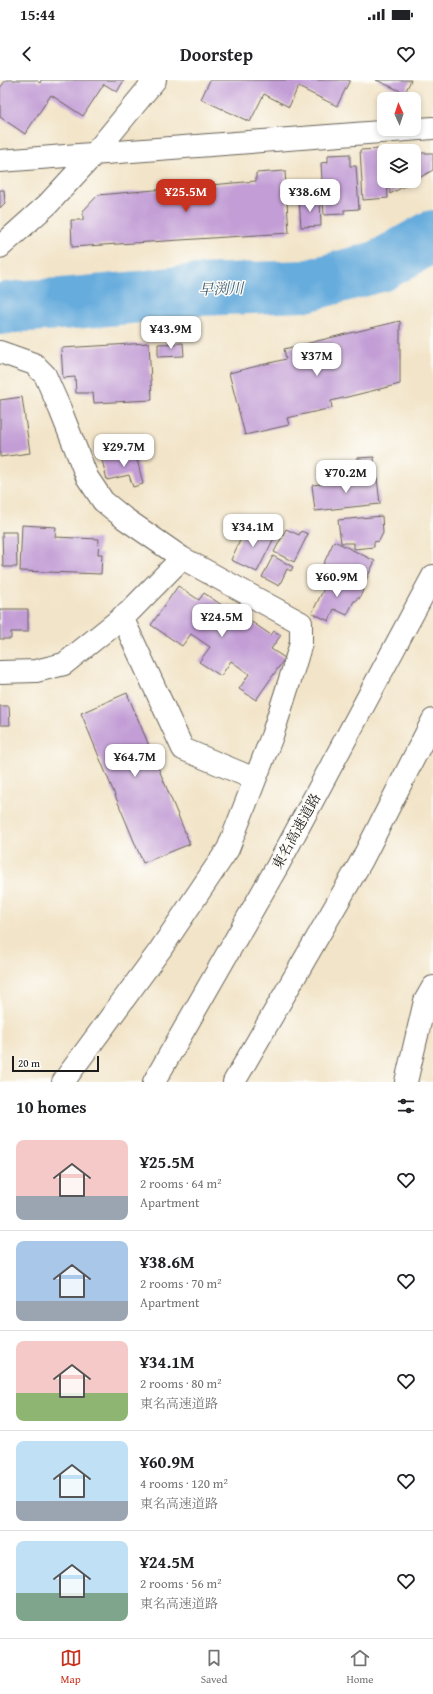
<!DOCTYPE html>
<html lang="en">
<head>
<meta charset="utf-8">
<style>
  :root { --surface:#fff; --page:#f6f6f6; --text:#202124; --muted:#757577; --line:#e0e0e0; --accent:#c8321e }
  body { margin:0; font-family:"Gentium Book Plus","Noto Serif JP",serif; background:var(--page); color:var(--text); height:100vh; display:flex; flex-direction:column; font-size:15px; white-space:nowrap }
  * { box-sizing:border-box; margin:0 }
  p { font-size:13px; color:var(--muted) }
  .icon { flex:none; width:22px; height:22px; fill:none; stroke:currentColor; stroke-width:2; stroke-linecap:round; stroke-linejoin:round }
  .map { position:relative; height:1002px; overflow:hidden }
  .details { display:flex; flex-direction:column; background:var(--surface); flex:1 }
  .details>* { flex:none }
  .needle { width:26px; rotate:357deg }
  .buttons { position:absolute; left:377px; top:12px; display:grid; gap:8px }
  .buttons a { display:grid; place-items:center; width:44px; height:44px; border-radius:8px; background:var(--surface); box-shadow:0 2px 6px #0003; font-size:20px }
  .scale { position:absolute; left:12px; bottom:10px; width:87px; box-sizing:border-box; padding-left:4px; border:2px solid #1c1c1c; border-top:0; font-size:11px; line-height:14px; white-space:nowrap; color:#1c1c1c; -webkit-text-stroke:3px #fdfcf7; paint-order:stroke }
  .price { position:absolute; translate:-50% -34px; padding:0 9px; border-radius:8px; background:#fff; color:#222; font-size:13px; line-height:26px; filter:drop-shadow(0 1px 2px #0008) }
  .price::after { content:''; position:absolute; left:50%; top:24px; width:12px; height:9px; margin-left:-6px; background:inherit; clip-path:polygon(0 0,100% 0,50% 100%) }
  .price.current { background:var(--accent); color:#fff }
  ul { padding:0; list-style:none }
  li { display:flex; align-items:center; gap:12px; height:100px; padding:0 16px }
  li+li { border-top:1px solid var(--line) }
  li span { display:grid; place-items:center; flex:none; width:112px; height:80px; border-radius:8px; color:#555 }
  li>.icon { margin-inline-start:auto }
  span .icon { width:48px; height:48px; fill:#fffc; stroke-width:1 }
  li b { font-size:17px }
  h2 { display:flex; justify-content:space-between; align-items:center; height:48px; padding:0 16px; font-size:17px }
  .status { display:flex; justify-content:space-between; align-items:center; height:28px; padding:0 20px; background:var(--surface); direction:ltr }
  .status svg { height:11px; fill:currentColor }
  header { display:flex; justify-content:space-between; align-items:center; height:52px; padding:0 16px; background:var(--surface); font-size:18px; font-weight:700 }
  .menu { display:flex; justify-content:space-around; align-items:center; height:56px; border-top:1px solid var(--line); background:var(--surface); font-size:11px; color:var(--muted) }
  .menu a { display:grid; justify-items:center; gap:2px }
  .menu .current { color:var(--accent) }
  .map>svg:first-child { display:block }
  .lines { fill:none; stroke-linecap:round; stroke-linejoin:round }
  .river { stroke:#66acdd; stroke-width:52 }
  .building { fill:#c39ed6 }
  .minor-casing { stroke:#676258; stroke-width:24 }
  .highway-casing { stroke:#676258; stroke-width:24 }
  .minor { stroke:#fff; stroke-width:22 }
  .highway { stroke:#fff; stroke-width:22 }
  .labels { text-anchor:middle; stroke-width:3; stroke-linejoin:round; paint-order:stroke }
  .street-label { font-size:14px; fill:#1c1c1c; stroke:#fdfcf7 }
  .water-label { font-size:15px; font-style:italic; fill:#3d5d73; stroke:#fdfcf7 }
</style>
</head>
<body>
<div class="status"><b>15:44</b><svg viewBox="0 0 49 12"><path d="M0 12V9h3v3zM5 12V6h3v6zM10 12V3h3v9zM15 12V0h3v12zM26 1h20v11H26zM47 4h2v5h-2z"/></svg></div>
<header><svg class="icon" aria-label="back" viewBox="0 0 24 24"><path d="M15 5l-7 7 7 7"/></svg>Doorstep<svg class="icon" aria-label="heart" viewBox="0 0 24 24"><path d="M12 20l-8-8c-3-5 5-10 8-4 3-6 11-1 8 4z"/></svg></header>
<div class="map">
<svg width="433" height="1002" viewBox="0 0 433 1002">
  <rect width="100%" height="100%" fill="#fdfcf7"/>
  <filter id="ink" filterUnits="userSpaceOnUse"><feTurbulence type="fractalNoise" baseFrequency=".025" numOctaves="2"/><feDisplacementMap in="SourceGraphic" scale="8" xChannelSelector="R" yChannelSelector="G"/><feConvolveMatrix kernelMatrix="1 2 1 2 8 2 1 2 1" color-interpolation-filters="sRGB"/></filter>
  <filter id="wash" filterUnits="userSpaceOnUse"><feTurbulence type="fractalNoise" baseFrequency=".012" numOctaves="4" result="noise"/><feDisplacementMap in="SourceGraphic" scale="16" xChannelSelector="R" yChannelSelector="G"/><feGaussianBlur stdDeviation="0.9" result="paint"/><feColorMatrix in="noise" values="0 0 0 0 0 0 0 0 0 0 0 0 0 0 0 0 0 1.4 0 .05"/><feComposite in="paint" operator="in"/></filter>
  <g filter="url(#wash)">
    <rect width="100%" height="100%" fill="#f2e4c8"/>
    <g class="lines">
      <path class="river" d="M0,229l25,-3 37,-2 78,-7 55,-7 111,-4 74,-20 53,-30"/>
    </g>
    <g id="blocks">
      <path class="building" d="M6,0h30l4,3 1,-3h83l-7,12 -13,-8 -21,32 -32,-21 -26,39 -25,-17v-29z
        M210,0h140l-13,26 -39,-19 -9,20 -25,-13 -14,28 -49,-23z
        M376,0h35l-6,13z
        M379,69l1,17h4v15h3l1,17 -25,2 -3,-50z
        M414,73h19v17l-19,11z
        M350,74v12h6l3,43 -15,1v4l-20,1 -3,-52 7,-1v-7z
        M285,91l4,62 -217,14 -1,-27h12v-9l15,-16 158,-14v-8z
        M389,101h25l-24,13z
        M0,110h4l1,13 -5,5z
        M320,119l1,27 -20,1 -2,-27z
        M400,241v63l-69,17 1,7 -45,10 2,7 -44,10 -16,-62 57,-14 -2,-10z
        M149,263l3,57 -58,3 -1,-10h-17l-1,-16 -12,1 -2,-30z
        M183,263l1,13 -26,1v-13z
        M22,317l8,56 -30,4v-57z
        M135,371l8,33 -10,3 -4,-12 -22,5 -5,-20z
        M374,377l1,20 -17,1 -1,-20z
        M377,398l3,26 -65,7 -3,-26z
        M382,436l1,17 -4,8 -5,1v5l-20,2v-6h-13l-3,-23z
        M248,443l27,13 -18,36 -26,-12z
        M22,445l34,2 -1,10 44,2 -1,15h4l-1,20 -81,-3z
        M286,449l13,6 2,-4 7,3 -14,28 -20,-10z
        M2,452h14l1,35h-14z
        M334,461l41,20 -10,21 -8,-4 -2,5 -33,-16z
        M273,476l20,11 -2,4 -4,-2 -8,17 -17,-9z
        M329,498l11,5 2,-4 22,9 -5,11 -2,-1 -1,3h-2l-7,14 -13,-6 -5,12 -17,-8z
        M178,506l21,14 5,-7 31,21 2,-2 34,23 3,-4 7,4 -10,14 14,9 -29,42 -17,-11 10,-15 -18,-13 -10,15 -22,-14 11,-15 -19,-13 -9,12 -31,-21z
        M0,529h28v23h-17v7h-11z
        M127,613l63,151 -47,19 -62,-150z
        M0,626h9l1,19h-10z"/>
    </g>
  </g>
  <g filter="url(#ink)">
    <use href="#blocks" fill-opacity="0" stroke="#676258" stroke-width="1"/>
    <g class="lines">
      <defs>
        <path id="minor" d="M0,81l433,-33
          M0,167l48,-43 47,-51 60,-73
          M0,272l34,12 11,11 15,34 27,68 16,24 21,17 58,40 119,65v20l-8,27 -21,66 -44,113 -68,101 -97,132
          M122,537l61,132 72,30
          M0,592l36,-1 28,-7 66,-53 52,-53
          M406,1002l19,-81 8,-14"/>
        <path id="highway" d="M154,1002l124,-217 155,-289
          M234,1002l128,-222 71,-140"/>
      </defs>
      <use href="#minor" class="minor-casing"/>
      <use href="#highway" class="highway-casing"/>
      <use href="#minor" class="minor"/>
      <use href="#highway" class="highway"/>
    </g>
  </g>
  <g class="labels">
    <g class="street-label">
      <text transform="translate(296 751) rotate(-61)" y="5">東名高速道路</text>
    </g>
    <g class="water-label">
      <text transform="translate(221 209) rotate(-2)" y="5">早渕川</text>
    </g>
  </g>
</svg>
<div class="buttons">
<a><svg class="needle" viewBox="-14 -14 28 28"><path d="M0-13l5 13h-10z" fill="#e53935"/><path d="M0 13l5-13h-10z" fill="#757577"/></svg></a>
<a><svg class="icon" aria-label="layers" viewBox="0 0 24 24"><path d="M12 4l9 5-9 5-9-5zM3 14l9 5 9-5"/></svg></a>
</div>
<div class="scale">20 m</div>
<b class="price current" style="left:186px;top:133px">¥25.5M</b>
<b class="price" style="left:310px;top:133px">¥38.6M</b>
<b class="price" style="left:171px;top:270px">¥43.9M</b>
<b class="price" style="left:317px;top:297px">¥37M</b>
<b class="price" style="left:124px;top:388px">¥29.7M</b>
<b class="price" style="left:346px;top:414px">¥70.2M</b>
<b class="price" style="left:253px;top:468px">¥34.1M</b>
<b class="price" style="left:337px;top:518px">¥60.9M</b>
<b class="price" style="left:222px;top:558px">¥24.5M</b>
<b class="price" style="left:135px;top:698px">¥64.7M</b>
</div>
<section class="details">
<h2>10 homes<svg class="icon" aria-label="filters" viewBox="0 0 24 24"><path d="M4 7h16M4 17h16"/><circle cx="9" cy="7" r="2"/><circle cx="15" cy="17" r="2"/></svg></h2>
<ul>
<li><span style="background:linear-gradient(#f6c9c9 70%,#9aa5b1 0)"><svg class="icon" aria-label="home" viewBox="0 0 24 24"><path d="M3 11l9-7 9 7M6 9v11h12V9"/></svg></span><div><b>¥25.5M</b><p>2 rooms · 64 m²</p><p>Apartment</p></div><svg class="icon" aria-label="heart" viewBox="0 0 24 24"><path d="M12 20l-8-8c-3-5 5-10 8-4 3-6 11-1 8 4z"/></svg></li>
<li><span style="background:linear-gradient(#a9c7e8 75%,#9aa5b1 0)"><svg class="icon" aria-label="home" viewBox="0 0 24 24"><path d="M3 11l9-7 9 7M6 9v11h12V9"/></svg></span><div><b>¥38.6M</b><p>2 rooms · 70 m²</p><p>Apartment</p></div><svg class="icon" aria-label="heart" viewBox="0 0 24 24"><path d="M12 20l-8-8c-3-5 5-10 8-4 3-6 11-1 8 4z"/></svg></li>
<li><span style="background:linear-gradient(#f6c9c9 65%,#8fb573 0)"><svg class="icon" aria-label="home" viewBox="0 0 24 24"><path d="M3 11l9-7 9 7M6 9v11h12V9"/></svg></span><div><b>¥34.1M</b><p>2 rooms · 80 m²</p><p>東名高速道路</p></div><svg class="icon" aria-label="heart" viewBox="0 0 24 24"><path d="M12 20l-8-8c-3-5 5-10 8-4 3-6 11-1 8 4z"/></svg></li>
<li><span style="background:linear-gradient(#bfe0f5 75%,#9aa5b1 0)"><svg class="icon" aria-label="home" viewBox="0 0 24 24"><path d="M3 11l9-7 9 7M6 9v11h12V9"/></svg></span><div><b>¥60.9M</b><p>4 rooms · 120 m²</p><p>東名高速道路</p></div><svg class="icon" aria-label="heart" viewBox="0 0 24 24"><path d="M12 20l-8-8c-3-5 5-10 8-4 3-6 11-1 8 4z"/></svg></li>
<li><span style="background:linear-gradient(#bfe0f5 65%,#7fa58c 0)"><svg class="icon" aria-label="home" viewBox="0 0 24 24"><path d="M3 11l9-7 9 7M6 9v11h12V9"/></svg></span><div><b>¥24.5M</b><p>2 rooms · 56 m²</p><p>東名高速道路</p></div><svg class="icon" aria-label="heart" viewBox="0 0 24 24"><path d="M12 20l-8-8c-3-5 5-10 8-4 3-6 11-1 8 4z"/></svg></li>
</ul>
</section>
<nav class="menu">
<a class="current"><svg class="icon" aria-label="map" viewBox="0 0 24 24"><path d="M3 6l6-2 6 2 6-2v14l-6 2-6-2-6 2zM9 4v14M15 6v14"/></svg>Map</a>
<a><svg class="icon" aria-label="saved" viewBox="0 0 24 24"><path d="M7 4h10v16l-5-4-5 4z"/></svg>Saved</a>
<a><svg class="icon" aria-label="home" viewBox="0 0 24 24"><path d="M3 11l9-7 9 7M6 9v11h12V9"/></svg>Home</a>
</nav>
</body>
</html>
